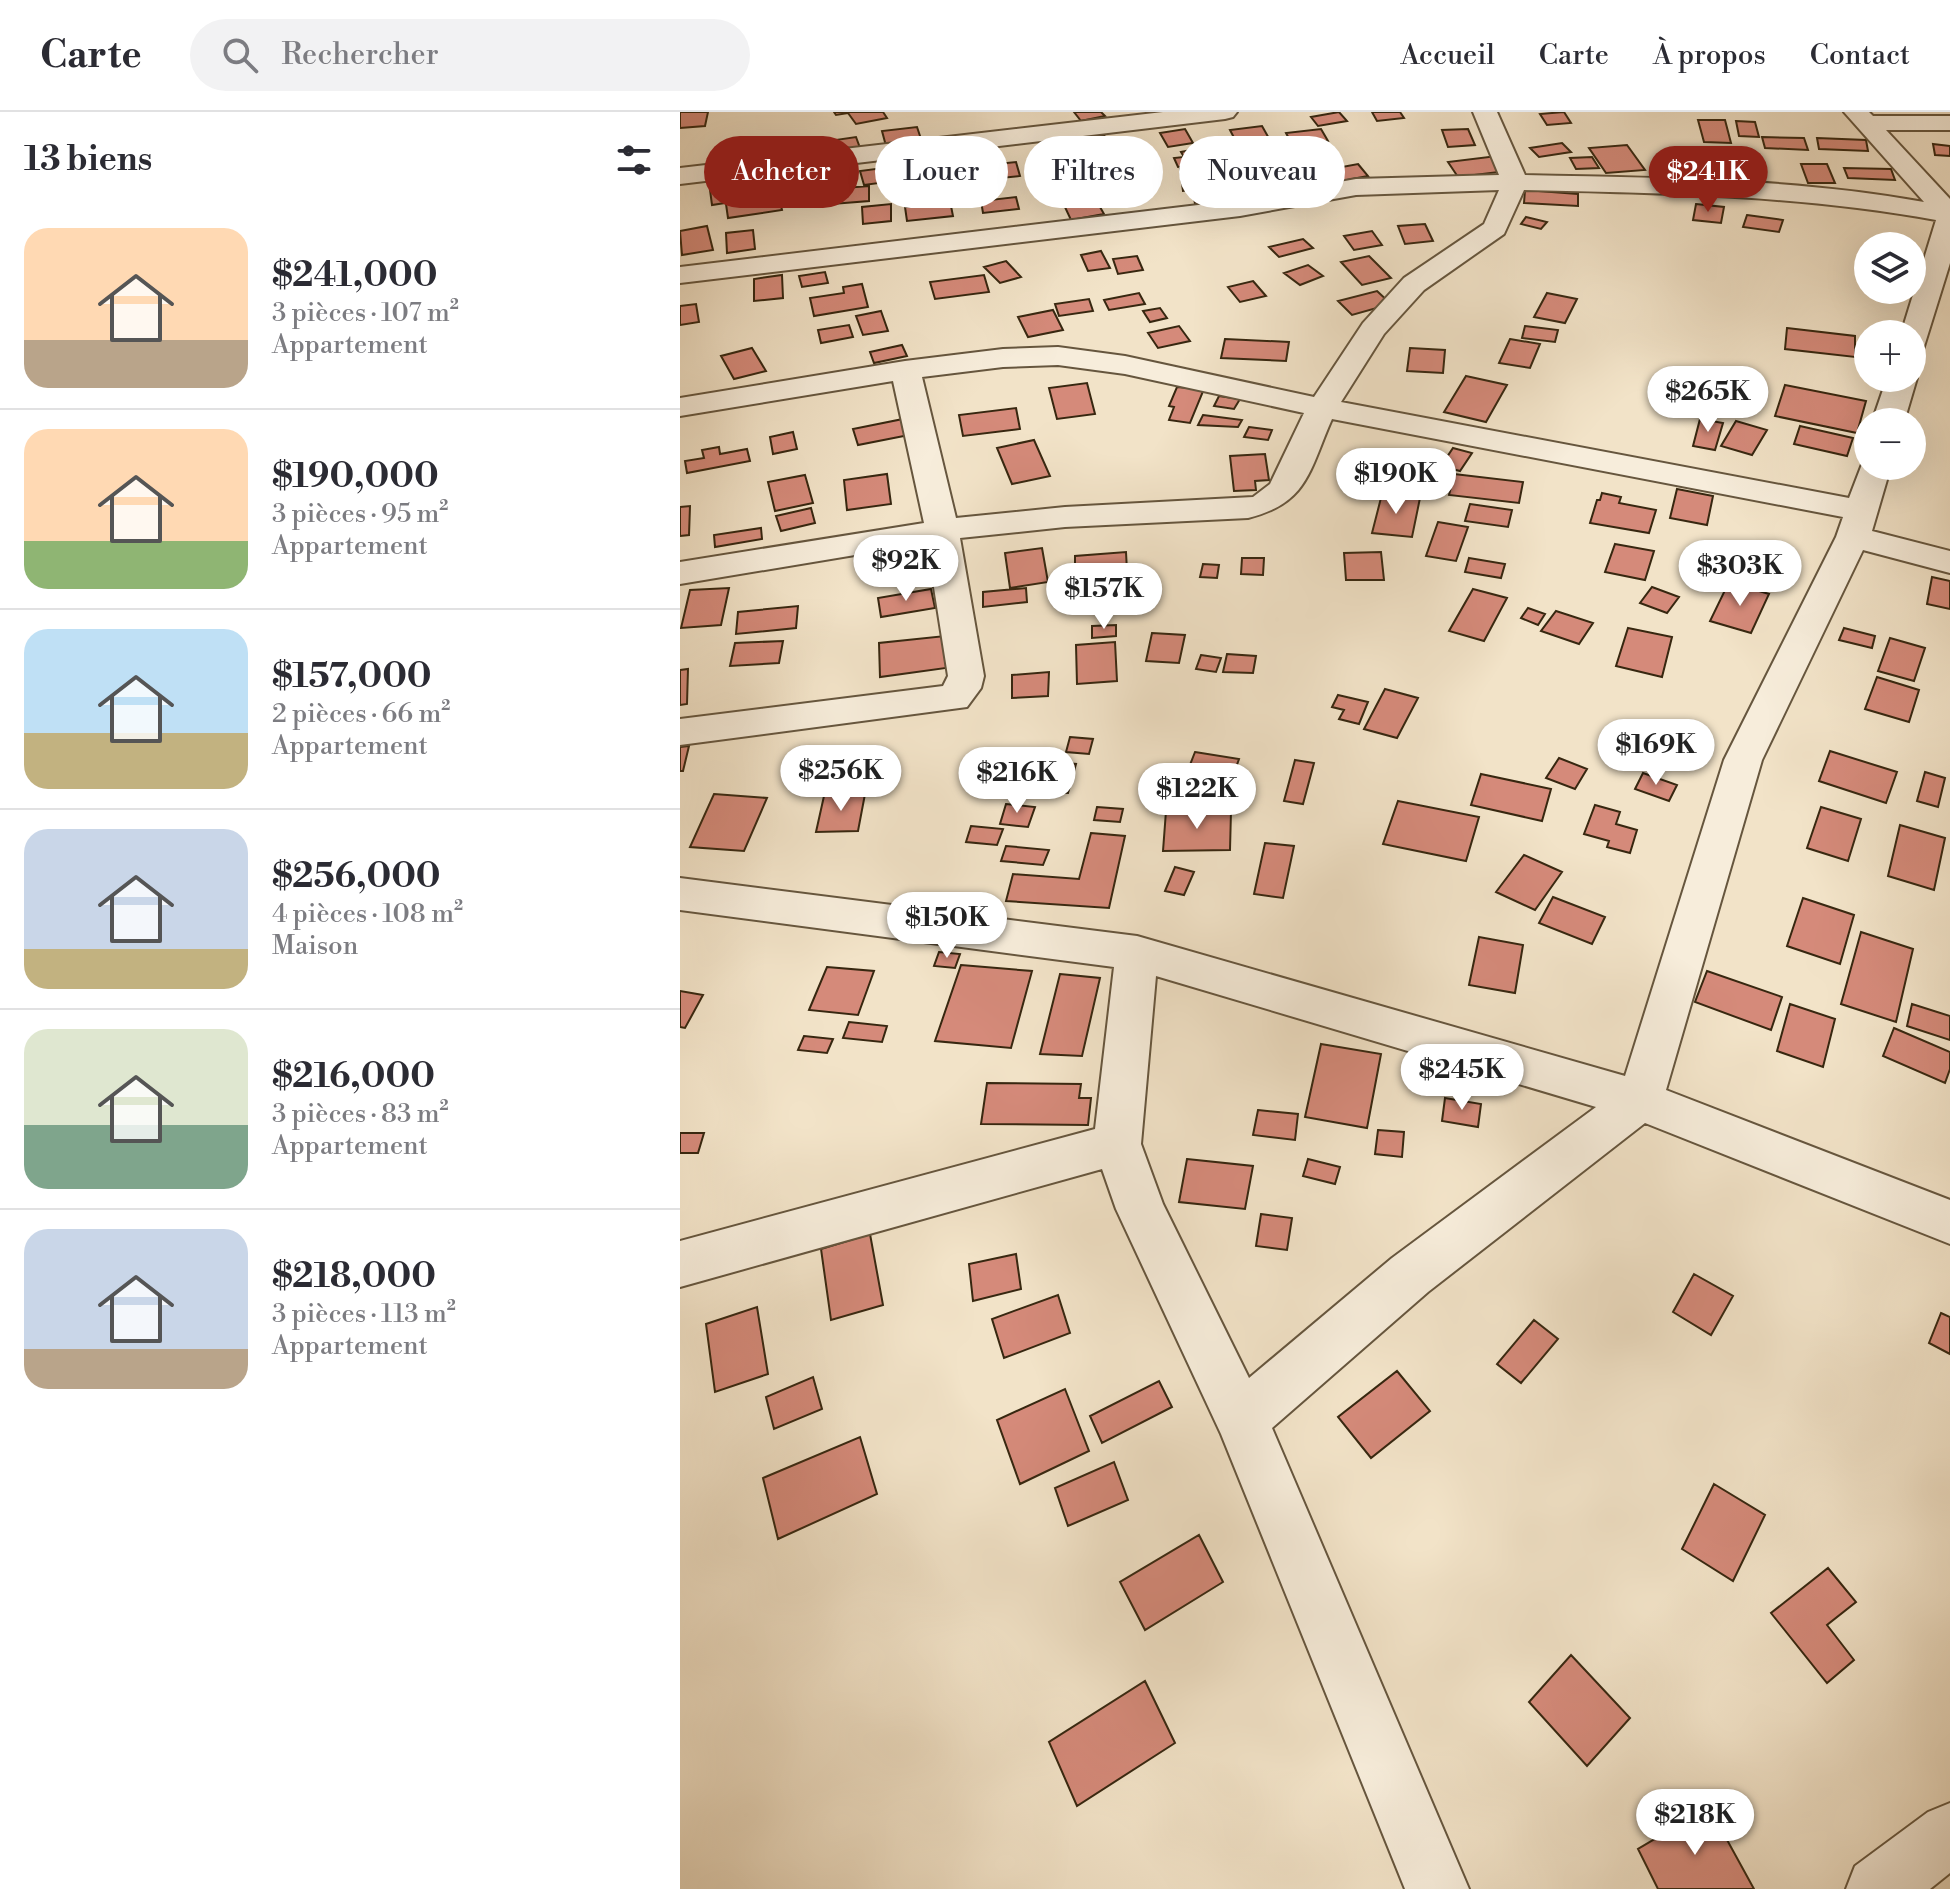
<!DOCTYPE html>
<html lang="fr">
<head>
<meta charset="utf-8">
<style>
  :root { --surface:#fff; --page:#f2f2f3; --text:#2b2b33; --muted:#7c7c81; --line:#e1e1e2; --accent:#8f2418 }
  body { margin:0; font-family:"Libre Bodoni",serif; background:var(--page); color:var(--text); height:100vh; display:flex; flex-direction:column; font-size:30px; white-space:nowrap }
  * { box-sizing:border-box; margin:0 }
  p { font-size:26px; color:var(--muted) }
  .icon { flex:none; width:44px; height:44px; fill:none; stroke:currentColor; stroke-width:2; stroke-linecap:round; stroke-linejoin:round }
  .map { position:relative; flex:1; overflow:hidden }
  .drawer { display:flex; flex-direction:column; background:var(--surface); width:680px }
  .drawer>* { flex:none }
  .banner { position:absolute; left:24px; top:24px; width:760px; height:72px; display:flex; gap:16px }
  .tools { position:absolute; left:1174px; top:120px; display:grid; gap:16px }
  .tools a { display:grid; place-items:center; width:72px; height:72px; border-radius:50%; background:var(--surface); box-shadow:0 8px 32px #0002; font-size:40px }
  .price { position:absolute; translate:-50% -68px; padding:0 18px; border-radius:28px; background:#fff; color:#222; font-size:26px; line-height:52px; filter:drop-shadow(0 2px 4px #0008) }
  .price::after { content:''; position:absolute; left:50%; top:48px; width:24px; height:18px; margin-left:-12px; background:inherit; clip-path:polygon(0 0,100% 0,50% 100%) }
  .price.current { background:var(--accent); color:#fff }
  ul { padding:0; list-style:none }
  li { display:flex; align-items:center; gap:24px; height:200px; padding:0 24px }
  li+li { border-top:2px solid var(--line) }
  li span { display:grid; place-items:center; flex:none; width:224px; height:160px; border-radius:24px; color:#555 }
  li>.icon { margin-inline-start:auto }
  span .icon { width:96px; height:96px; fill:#fffc; stroke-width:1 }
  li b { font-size:34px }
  h2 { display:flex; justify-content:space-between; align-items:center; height:96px; padding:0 24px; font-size:34px }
  .tag { padding:0 28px; border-radius:36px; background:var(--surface); box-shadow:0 8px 32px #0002; font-size:28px; line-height:72px }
  .tag.current { background:var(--accent); color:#fff }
  header { display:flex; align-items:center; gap:48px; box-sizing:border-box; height:112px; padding:0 40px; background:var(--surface); border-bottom:2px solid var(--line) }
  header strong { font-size:38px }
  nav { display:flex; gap:44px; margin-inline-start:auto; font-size:28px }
  .search { width:560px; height:72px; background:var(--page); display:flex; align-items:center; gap:20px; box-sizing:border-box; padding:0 28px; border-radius:44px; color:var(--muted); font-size:30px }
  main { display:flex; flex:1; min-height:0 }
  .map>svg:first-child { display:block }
  .building { fill:#d58a7a; stroke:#372710; stroke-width:2 }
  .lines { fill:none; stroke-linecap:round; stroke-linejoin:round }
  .street-casing { stroke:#66563e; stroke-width:4 }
  .street { fill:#f7eddb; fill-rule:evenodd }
</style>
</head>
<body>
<header>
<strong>Carte</strong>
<div class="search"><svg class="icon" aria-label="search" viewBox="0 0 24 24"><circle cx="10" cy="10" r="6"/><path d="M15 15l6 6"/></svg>Rechercher</div>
<nav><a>Accueil</a><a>Carte</a><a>À propos</a><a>Contact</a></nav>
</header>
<main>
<section class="drawer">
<h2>13 biens<svg class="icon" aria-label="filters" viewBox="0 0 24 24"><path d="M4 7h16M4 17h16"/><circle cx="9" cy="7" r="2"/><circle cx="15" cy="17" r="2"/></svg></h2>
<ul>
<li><span style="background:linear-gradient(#ffd9b3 70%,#b9a48a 0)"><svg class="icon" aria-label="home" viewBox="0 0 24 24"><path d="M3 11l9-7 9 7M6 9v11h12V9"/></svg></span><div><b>$241,000</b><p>3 pièces · 107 m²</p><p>Appartement</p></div></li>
<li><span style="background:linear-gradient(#ffd9b3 70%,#8fb573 0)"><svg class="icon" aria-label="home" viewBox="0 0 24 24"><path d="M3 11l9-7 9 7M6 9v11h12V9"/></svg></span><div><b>$190,000</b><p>3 pièces · 95 m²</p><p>Appartement</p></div></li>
<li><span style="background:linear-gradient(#bfe0f5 65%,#c2b280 0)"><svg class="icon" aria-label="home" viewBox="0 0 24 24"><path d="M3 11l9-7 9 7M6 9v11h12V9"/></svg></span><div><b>$157,000</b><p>2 pièces · 66 m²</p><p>Appartement</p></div></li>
<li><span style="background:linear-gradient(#c9d6e8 75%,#c2b280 0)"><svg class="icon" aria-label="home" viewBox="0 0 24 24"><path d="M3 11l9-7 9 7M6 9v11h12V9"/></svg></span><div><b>$256,000</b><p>4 pièces · 108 m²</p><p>Maison</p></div></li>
<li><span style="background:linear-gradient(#dfe7d0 60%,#7fa58c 0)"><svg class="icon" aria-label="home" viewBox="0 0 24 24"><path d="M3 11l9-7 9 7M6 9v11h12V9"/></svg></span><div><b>$216,000</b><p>3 pièces · 83 m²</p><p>Appartement</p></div></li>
<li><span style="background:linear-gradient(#c9d6e8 75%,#b9a48a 0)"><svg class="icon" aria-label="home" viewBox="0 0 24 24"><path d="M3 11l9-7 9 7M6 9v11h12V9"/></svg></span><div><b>$218,000</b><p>3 pièces · 113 m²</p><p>Appartement</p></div></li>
</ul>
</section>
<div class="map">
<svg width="1270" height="1777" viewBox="0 0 1270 1777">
  <rect width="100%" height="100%" fill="#f2e3c8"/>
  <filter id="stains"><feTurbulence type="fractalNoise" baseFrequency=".0025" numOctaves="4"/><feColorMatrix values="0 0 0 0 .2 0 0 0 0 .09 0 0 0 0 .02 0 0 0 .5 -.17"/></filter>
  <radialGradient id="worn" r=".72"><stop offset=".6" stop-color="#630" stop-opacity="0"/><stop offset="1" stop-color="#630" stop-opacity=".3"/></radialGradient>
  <path class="building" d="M0,0h28l-3,14 -25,2z
    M154,0h49l4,6 -31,6 -8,-11 -12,2z
    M394,0h27l4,4 -24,5z
    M659,0l8,9 -29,5 -7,-9z
    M692,0h28l4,6 -27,3z
    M884,0l7,11 -24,2 -7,-11z
    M1018,8h27l6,23 -27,-1z
    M1056,9l19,1 4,15 -20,-1z
    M582,14l13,23 -33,4 -12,-23z
    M237,15l5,15 -36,4 -4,-15z
    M505,17l8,14 -25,4 -8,-14z
    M641,17l7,12 -35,5 -7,-13z
    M788,17l7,16 -27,2 -6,-17z
    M424,23l5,11 -8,1 4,9 -30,4 -5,-11 17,-2 -4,-9z
    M176,25l4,11 -91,13 -2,-11z
    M1082,25l42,1 4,12 -43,-2z
    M1137,26l49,2 2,11 -49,-2z
    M882,31l9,9 -32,5 -9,-9z
    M544,32l6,8 -21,4 -6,-9z
    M637,32l9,11 -26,4 -8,-10z
    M1253,32l17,2v10l-15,-1z
    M947,33l18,25 -39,3 -17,-25z
    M82,36l3,10 -46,7 -2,-10z
    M517,37l7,15 -26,3 -4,-9 10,-1 -3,-5z
    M1057,41h16l7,17h-17z
    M817,44l10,15 -49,6 -10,-15z
    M912,45l7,11 -23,1 -6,-11z
    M391,49l1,12 -31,1 -1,-11z
    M336,50l4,14 -29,3 -3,-14z
    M610,52l19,23 -27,6 -19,-24z
    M678,52l10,12 -47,9 -11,-12z
    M1121,52h26l8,19h-27z
    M203,56l4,14 -23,3 -4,-14z
    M529,56l7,35 -21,1 -2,-14 -10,1 -3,-22z
    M1164,56l47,1 4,11 -47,-2z
    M266,62l3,15 -42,5 -3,-16z
    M402,73l7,12 -34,6 -6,-13z
    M189,74v15l-49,4v-15z
    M56,75l2,14 -26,4 -2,-15z
    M594,77l6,8 -32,5 -5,-8z
    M845,78l53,4v12l-54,-3z
    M99,85l3,13 -54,8 -2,-14z
    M336,85l3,12 -36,4 -2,-12z
    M416,88l8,14 -33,6 -7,-15z
    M270,89l3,15 -46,5 -2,-14z
    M211,92v17l-28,3 -1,-17z
    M1016,92l28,3 -3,16 -28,-3z
    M1067,103l36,5 -4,12 -36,-5z
    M846,105l21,5 -6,7 -20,-5z
    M745,112l8,17 -28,3 -7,-18z
    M27,114l6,24 -31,5 -2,-24z
    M73,118l2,19 -28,4 -1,-20z
    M692,119l10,14 -28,5 -10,-14z
    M623,127l10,9 -34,9 -10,-10z
    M421,139l9,17 -22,3 -7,-16z
    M457,144l6,14 -25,4 -5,-15z
    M689,144l22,22 -29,7 -21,-23z
    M326,149l15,16 -21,6 -16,-16z
    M628,153l15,11 -23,9 -16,-12z
    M145,160l3,11 -26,4 -3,-11z
    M102,163l1,23 -29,3v-22z
    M304,163l5,17 -54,7 -5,-17z
    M573,169l13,15 -26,6 -12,-15z
    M182,172l6,23 -54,9 -4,-18 34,-5 -1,-6z
    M697,179l14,13 -39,11 -14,-14z
    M459,181l6,11 -36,6 -5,-10z
    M867,181l30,6 -12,24 -31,-6z
    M409,187l4,12 -34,5 -4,-12z
    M16,192l3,18 -19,3v-19z
    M480,196l7,10 -17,4 -7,-11z
    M373,198l10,20 -35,7 -10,-20z
    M201,199l7,20 -25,4 -7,-19z
    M169,213l4,12 -32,6 -3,-13z
    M499,214l11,15 -32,7 -10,-15z
    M845,214l33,4 -3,12 -33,-4z
    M1107,216l68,8v21l-70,-8z
    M545,227l64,3 -3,19 -65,-3z
    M830,227l30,5 -10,24 -31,-5z
    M222,233l5,11 -33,7 -4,-11z
    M72,236l14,23 -32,8 -13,-23z
    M730,236l35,2 -2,23 -36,-2z
    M786,264l41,9 -21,37 -42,-10z
    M407,271l8,31 -38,5 -8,-31z
    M1105,273l81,16 -9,32 -82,-17z
    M497,275l27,2 -14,34 -21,-3 5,-13 -5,-1z
    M539,284l21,3 -6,10 -20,-3z
    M336,296l4,21 -57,7 -4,-21z
    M523,303l39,5 -4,7 -40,-2z
    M223,307l6,16 -51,10 -5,-16z
    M1020,307l23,4 -8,27 -22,-4z
    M1056,309l31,9 -15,25 -31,-9z
    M1120,314l53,12 -6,18 -53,-12z
    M569,315l23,3 -4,10 -24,-3z
    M113,320l4,17 -24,5 -3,-17z
    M354,328l16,36 -38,8 -15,-36z
    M39,335l1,7 27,-5 3,12 -63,12 -2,-12 19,-3 -2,-8z
    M773,336l19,5 -12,18 -19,-5z
    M585,342l4,26 -14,1 1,9 -22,1 -4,-35z
    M724,347l31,3 -5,27 -32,-3z
    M207,362l4,30 -44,6 -3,-30z
    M774,362l69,8 -4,21 -70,-8z
    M125,363l8,28 -38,8 -7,-29z
    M997,377l36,7 -6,29 -37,-7z
    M922,381l19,4 -2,6 37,7 -7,23 -59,-10 7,-23h3z
    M702,382l38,4 -8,39 -40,-4z
    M790,392l42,6 -4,17 -43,-6z
    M10,394l-1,29 -9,1v-29z
    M131,396l4,15 -34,8 -5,-15z
    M758,410l30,5 -12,34 -30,-5z
    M81,416l1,11 -47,8 -1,-12z
    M935,432l39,7 -9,29 -40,-8z
    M362,436l6,34 -38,6 -5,-35z
    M446,440l1,19 -52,4v-19z
    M701,440l3,28h-38l-2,-27z
    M562,446h22l-1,17 -22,-1z
    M789,446l36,6 -4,14 -36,-6z
    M523,452l16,1 -2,13 -17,-1z
    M1252,465l18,4v28l-23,-5z
    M1049,470l40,12 -18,39 -41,-12z
    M972,475l27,10 -12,16 -27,-10z
    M49,476l-8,37 -40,3 9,-38z
    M346,476l1,14 -44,5v-15z
    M251,477l4,19 -54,9 -3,-19z
    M793,477l34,9 -23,43 -35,-10z
    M118,494l-2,22 -60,6 2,-22z
    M848,496l17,6 -7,11 -17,-7z
    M876,499l37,12 -14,21 -38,-13z
    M436,513v11l-24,2v-12z
    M948,516l44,9 -10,40 -46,-11z
    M1164,516l31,8 -3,12 -33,-8z
    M472,521l33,2 -6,28 -33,-2z
    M265,524l1,32 -66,9 -1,-34z
    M1210,526l35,10 -11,33 -36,-10z
    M103,529l-4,22 -49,3 5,-23z
    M435,530l2,39 -40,3 -1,-39z
    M547,542l29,2 -3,17 -30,-1z
    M521,543l20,3 -5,14 -20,-3z
    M8,557l-1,35 -7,1v-35z
    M369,560l-1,24 -36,2v-23z
    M1197,565l42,13 -10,32 -44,-13z
    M705,577l33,9 -21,40 -33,-9z
    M658,583l30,7 -9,22 -20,-5 5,-9 -12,-3z
    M390,625l23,2 -4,15 -23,-2z
    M9,634l-6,25h-3v-24z
    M1150,639l67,21 -11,31 -67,-22z
    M515,640l44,7 -13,37 -45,-8z
    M879,646l28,11 -12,20 -29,-11z
    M339,647l57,5 -8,29 -58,-4z
    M615,648l19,3 -11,41 -19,-3z
    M1245,660l20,6 -7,29 -21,-6z
    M963,661l34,12 -8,16 -34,-12z
    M801,662l70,15 -9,32 -71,-16z
    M34,682l53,4 -23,53 -54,-4z
    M185,682l-7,37 -42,1 8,-36z
    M718,689l81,16 -13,44 -83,-17z
    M326,692l29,3 -7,20 -28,-3z
    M915,693l25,7 -4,12 21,6 -7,23 -23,-6 2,-6 -25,-7z
    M417,695l26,2 -3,13 -26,-2z
    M1141,695l40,12 -13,42 -41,-13z
    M486,699h65l-1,39 -67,1z
    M1220,713l45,13 -11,52 -46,-14z
    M291,714l32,3 -6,16 -31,-3z
    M411,721l34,3 -16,72 -103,-7 7,-27 66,5z
    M585,731l29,3 -11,52 -29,-4z
    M326,734l43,4 -6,15 -42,-4z
    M844,743l38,17 -27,38 -39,-18z
    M495,755l19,5 -10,23 -19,-4z
    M873,785l52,20 -13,27 -53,-21z
    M1123,786l51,17 -14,49 -53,-18z
    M1181,820l52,17 -17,73 -55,-18z
    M799,825l44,8 -8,48 -46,-8z
    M259,840l21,2 -5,14 -21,-2z
    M281,853l71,6 -21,77 -76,-7z
    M147,855l47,4 -16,44 -49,-5z
    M1027,859l75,26 -11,33 -76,-28z
    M380,862l40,4 -18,78 -42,-2z
    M0,879l23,4 -18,33 -5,-1z
    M1110,892l45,15 -12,48 -46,-16z
    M1232,892l38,12v24l-43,-14z
    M169,910l38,4 -5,16 -39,-4z
    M1214,916l56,24v17l-5,14 -62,-27z
    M124,924l29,3 -6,14 -29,-3z
    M641,932l60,10 -14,74 -62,-11z
    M307,971l94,1 -2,14h12l-3,27 -107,-1z
    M765,986l36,6 -3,23 -36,-6z
    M578,998l40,4 -3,26 -42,-5z
    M698,1018l26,2 -2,25 -27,-3z
    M0,1021h24l-6,20h-18z
    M507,1047l66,7 -8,43 -66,-7z
    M628,1047l32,8 -5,17 -32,-8z
    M581,1102l31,4 -5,32 -31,-4z
    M190,1122l13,71 -52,15 -10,-71z
    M336,1142l5,35 -48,12 -4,-37z
    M1014,1162l39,22 -22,39 -38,-23z
    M378,1183l12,38 -66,25 -12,-39z
    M77,1195l11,67 -53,18 -9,-68z
    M1261,1201l9,4v37l-21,-11z
    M854,1208l24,19 -37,44 -24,-19z
    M717,1259l33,40 -59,47 -33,-41z
    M133,1265l9,32 -48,20 -8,-32z
    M479,1269l13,26 -70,36 -12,-27z
    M385,1277l24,62 -69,33 -23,-64z
    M180,1325l17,57 -99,45 -15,-61z
    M434,1350l14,38 -60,26 -13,-38z
    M1034,1372l51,31 -32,66 -51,-32z
    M519,1423l24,47 -78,48 -25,-48z
    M1148,1456l28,34 -29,23 27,35 -27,23 -56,-70z
    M891,1543l59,63 -43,48 -58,-64z
    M465,1569l30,62 -98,63 -28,-64z
    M1029,1695l45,82h-96l-20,-40z"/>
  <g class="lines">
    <defs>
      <path id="street" d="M483,0h74l-4,5 -8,2 -545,65v-16z
        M793,0h24l28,63c133,3 268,3 399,27l-80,-90h25l4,4h77v14h-64l64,69v64l-28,90 -10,3v-22h-11l35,-114c-136,-25 -274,-27 -412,-30l-20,44 -80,56 -40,44 -43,68 508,96 15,-39 4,-1v8h23l-19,65 78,20v22l-87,-23 -101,210 -96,330 284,110v44l-305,-121 -217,169 -156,136 197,461h-64l-184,-455 -105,-225 -14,-40 -422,118v-46l415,-112 19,-162 -434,-57v-32l457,58 488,140 99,-316 112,-223 7,-20 -511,-98c-23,52 -24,84 -84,99l-183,9 -105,11 24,138 -3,12 -14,19 -287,38v-26l263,-33 5,-10 -21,-133 -247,41v-22l244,-39 -31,-142 -213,35v-18l225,-37 98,-12 55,-2 67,9 189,41 49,-74 41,-45 80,-54 15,-34 -143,5 -116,21 -560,67v-16l560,-67 116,-21 143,-4zM378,253l67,9 179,39 -34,71 -17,13 -188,10 -109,11 -34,-141 81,-10zM476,864l440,131 -204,151 -143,120 -86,-174 -22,-60z
        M1232,259l5,7 -13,44h-32l15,-44h25z
        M1270,1691v70l-20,16h-84l9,-23 73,-54z"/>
    </defs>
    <use href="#street" class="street-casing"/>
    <use href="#street" class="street"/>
  </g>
  <rect width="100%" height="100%" filter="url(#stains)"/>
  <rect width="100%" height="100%" fill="url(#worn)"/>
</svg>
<div class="tools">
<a><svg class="icon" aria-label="layers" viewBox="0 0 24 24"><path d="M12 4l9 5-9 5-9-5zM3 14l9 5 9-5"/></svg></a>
<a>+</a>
<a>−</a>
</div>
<b class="price current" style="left:1028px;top:102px">$241K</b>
<b class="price" style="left:1028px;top:322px">$265K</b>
<b class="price" style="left:716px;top:404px">$190K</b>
<b class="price" style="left:226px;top:491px">$92K</b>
<b class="price" style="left:1060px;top:496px">$303K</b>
<b class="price" style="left:424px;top:519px">$157K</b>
<b class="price" style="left:976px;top:675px">$169K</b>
<b class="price" style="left:161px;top:701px">$256K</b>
<b class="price" style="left:337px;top:703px">$216K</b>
<b class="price" style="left:517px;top:719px">$122K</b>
<b class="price" style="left:267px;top:848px">$150K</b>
<b class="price" style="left:782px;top:1000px">$245K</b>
<b class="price" style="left:1015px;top:1745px">$218K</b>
<div class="banner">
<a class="tag current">Acheter</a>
<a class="tag">Louer</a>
<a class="tag">Filtres</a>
<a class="tag">Nouveau</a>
</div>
</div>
</main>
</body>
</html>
